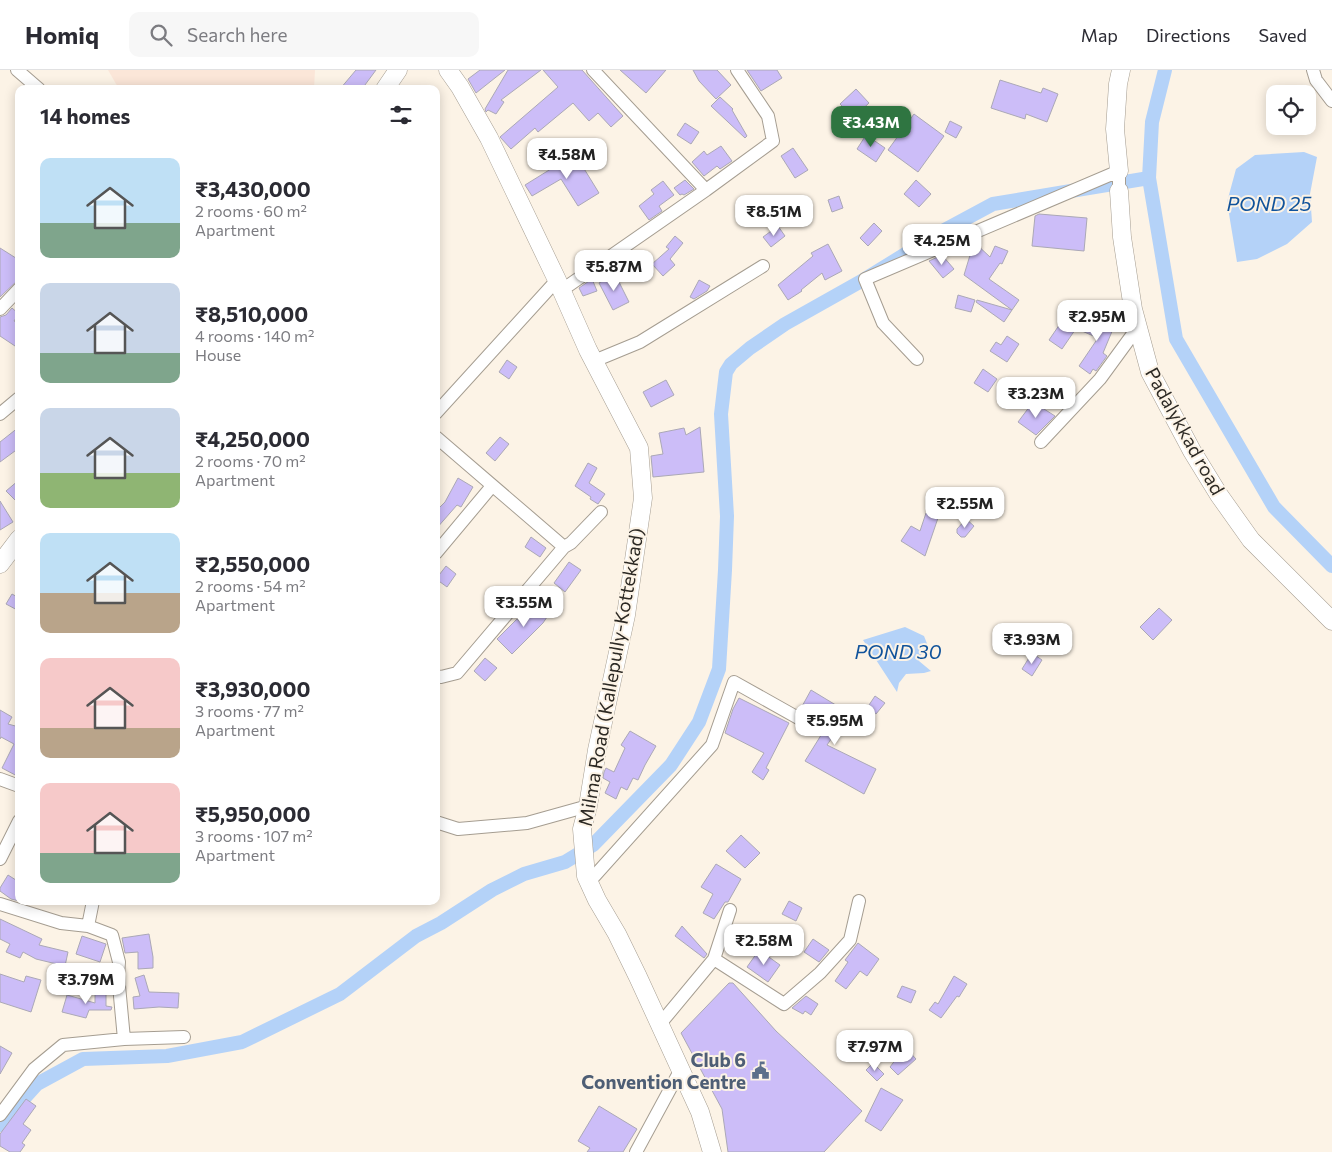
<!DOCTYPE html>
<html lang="en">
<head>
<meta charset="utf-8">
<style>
  :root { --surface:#fff; --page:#f7f7f7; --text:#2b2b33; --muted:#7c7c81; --line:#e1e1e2; --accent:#2f7541 }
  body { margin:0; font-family:Commissioner,sans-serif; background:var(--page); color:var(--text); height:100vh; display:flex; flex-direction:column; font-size:19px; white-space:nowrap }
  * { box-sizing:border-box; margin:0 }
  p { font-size:16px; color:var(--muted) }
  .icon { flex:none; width:28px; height:28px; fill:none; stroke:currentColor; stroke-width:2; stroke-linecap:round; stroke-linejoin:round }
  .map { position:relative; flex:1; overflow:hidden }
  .panel { position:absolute; left:15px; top:15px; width:425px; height:820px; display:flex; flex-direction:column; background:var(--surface); border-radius:10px; box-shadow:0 2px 12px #0003 }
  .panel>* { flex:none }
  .buttons { position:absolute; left:1266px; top:15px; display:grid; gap:10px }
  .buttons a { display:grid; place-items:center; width:50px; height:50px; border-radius:10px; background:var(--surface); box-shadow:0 2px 12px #0003; font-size:25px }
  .price { position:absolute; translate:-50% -42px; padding:0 11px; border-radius:10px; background:#fff; color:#222; font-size:16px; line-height:32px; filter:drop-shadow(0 1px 2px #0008) }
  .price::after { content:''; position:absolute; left:50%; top:30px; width:15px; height:11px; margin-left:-8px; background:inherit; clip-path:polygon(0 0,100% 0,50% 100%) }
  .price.active { background:var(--accent); color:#fff }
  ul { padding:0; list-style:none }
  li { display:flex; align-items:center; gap:15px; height:125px; padding:0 25px }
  li span { display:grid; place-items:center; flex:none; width:140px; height:100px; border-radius:10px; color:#555 }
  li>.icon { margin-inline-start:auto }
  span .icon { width:60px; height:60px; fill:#fffc; stroke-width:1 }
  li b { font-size:21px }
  h2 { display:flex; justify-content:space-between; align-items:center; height:60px; padding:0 25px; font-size:21px }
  header { display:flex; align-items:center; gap:30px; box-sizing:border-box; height:70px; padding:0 25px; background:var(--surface); border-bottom:1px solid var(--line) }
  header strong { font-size:24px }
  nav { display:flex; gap:28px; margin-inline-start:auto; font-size:18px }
  .search { width:350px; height:45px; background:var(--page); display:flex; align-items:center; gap:12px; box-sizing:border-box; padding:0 18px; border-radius:10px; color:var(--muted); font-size:19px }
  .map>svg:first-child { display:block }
  .education { fill:#fbe6d8 }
  .water { fill:#b4d2f8 }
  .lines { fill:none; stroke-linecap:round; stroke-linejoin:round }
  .canal { stroke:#b4d2f8; stroke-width:14 }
  .building { fill:#ccbdf8; stroke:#aba8b6 }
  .street-casing { stroke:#a59d91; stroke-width:14 }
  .secondary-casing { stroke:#a59d91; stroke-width:19 }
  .street { stroke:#fff; stroke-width:12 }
  .secondary { stroke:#fff; stroke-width:18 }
  .labels { text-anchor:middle; stroke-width:4; stroke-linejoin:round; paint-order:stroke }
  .street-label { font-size:19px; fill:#2c2924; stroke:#fcf3e6 }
  .service-label { font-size:19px; font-weight:bold; fill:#4e5e75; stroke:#fcf3e6; text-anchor:end }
  .water-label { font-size:20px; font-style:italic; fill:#11539b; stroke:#fcf3e6 }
</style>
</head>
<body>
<header>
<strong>Homiq</strong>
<div class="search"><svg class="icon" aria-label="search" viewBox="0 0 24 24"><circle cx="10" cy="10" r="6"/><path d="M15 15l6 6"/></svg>Search here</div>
<nav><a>Map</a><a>Directions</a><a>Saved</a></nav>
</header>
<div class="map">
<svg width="1332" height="1082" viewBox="0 0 1332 1082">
  <rect width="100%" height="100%" fill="#fcf3e6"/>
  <path class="education" d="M108,0h207l-1,19h-195z"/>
  <path class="water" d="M1304,82l13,5 -7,37 2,28 -25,22 -30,15 -20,3 -10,-60 9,-33 19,-14z
    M905,557l19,9 4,10 -7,9 -2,6 12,10 -7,2 -18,1 -7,9 -2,9 -34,-52z"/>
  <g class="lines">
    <path class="canal" d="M1165,0l-13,52 -3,56 27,161 98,168 58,59
      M0,1055l37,-41 46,-25 84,-3 75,-14 98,-48 76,-58 25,-13 51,-33 32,-16 41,-12 28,-17 78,-80 28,-43 20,-53 6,-99 2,-54 -6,-102 5,-42 5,-8 19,-16 35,-24 80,-45 76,-47 52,-28 156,-26"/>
  </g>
  <path class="building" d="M356,0h20l-14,19h-22z
    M480,0h25l-29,23 -8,-14z
    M508,0h33l-40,30 3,2 -8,12 -8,-4 -2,2 -1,-3z
    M543,0h39l41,46 -12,11 -13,-14 -9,8 -16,-18 -35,29 -3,-4 -24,21 -11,-12 58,-50z
    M620,0h46l-20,23z
    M693,0h24l14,15 -15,14 -17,-18z
    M747,0h30l5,8 -21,13z
    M1000,10l41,13 2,-5 15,6 -11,28 -21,-8 -1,5 -34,-11z
    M856,19l13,14 -15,14 -11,7 -7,-13 7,-4 -3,-3z
    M720,27l13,12 -1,1 15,26 -2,2 -34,-32z
    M914,44l30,22 -26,36 -30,-22z
    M950,51l12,6 -6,11 -11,-6z
    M685,53l14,9 -8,12 -14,-9z
    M866,65l19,13 -9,14 -19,-13z
    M721,76l11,15 -12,8 -3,-3 -13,10 -12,-14 12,-11 3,4z
    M793,78l15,22 -13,8 -14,-22z
    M575,84l24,39 -21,13 -17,-27 -29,17 -7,-11z
    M685,110l9,9 -10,6 -2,-1 -2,1 -6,-7z
    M916,110l15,14 -12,13 -15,-13z
    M663,111l11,14 -15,11 3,5 -13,9 -10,-14 15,-12 -3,-4z
    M839,126l4,12 -11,4 -4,-12z
    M1039,144l48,4 -3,33 -52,-5 3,-30z
    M874,153l8,8 -14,15 -8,-8z
    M778,156l7,10 -14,11 -8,-10z
    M675,166l8,7 -13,16 5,6 -12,11 -11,-12 17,-15 -3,-2z
    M974,172l16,15 5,-11 13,5 -6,13 -2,-1 -11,16 30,21 -7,10 -48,-35z
    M828,174l14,27 -17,9 -3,-7 -21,17 1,1 -14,9 -10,-15 35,-29 -2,-3z
    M0,178l19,12v19l-19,18z
    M942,185l12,14 -11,9 -14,-17z
    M615,204l14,28 -16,8 -14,-27z
    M592,209l5,12 -14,5 -4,-8z
    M699,210l11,6 -3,5 -13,8 -4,-2z
    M958,225l17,5 -4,12 -16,-4z
    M977,230l35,10 -8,12 -28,-20z
    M12,238l7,6 -5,7 5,3v16l-4,6 -15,-10v-19l6,-2z
    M1114,244l4,3 -15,36 4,3 -11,15 -3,-2 -3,5 -11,-8 19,-28 -16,-7 7,-16 19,8z
    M1062,251l13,9 -13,19 -13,-9z
    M1007,266l12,8 -12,18 -17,-11 6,-9 5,3z
    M507,290l10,7 -8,12 -10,-7z
    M983,299l14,10 -9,13 -14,-9z
    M666,310l8,15 -23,12 -8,-15z
    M1033,332l22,14 -19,19 -18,-13z
    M19,357v21l-19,14v-20z
    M700,357l4,45 -51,5 -2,-21 12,-2 -4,-21 25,-5 2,7z
    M500,367l9,7 -14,17 -9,-8z
    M588,393l9,5 -8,15 16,11 -7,10 -8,-5 1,-2 -16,-11z
    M458,408l15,9 -12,20 -4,-2 -21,24v-18l9,-9z
    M19,410v24l-13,-13z
    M0,431l13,21 -13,8z
    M926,443l12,5 -13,38 -24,-15 10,-15 9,5z
    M966,449l8,7 -9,11h-4l-4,-4v-4z
    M531,467l15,11 -6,9 -15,-10z
    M569,492l12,8 -16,22 -11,-9z
    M446,496l10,8 -9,13 -11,-8z
    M12,524l7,4v13l-13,-7z
    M535,531l16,10 -8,12 -31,31 -15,-15 20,-20 4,3z
    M1159,538l13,12 -19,20 -13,-13z
    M1032,583l10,7 -10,16 -10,-7z
    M485,588l12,10 -12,13 -11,-10z
    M811,620l38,23 -22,32 49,24 -12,25 -59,-33 18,-29 1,-4 -1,-4 -3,-3 -20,-11z
    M875,626l10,7 -9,11 -9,-6z
    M739,628l50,25 -23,45 3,2 -6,10 -11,-8 12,-19 -39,-20 8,-24z
    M0,640l12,7 -4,7 11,3v50l-17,-9 12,-24 -13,-7 -1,2z
    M630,661l26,15 -11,19 -7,15 -5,-2 -6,12 -6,-3 -5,12 -11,-6 5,-11 -7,-4 1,-6 2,-4 8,4 11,-24 -4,-3z
    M741,765l19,18 -15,15 -19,-17z
    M716,794l25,15 -13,23h-3l-11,17 -11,-6 10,-19 -12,-7z
    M8,805l11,7v19l-8,-2 -11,-8v-3z
    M789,831l13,7 -6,13 -14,-7z
    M0,849l42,20 -3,6 29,7 -3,14 -29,-7 -13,-7 -3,6 -14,-6 4,-8 -10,-5z
    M682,856l25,28 -3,4 -29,-22z
    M149,864l4,23v11l-15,1v-17l-13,1 -3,-15z
    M82,866l24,8 -6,18 -24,-8z
    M813,869l16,11 -10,12 -15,-10z
    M858,873l21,16 -12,17 -7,-5 -14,18 -11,-8 13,-19 -3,-2z
    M759,880l21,15 -12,17 -21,-15z
    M0,904l24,8 2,-6 15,4 -10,32 -31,-10z
    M144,905l5,17 30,1 -1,15 -19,-1 -25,2 -1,-12 7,-1 -5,-18z
    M954,906l13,8 -8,13 -2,-1 -16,22 -12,-8 6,-8 3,2z
    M729,913h4l43,48 86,80 -38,41h-96l-6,-43 -41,-76z
    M902,916l14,5 -5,12 -14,-6z
    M106,920v16l6,1 -1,3h-22l-3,8 -24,-6 5,-17 28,8v-12z
    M806,926l12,8 -7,11 -6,-4 -2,3 -11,-6z
    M0,976l12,7 -12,21z
    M907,979l9,10 -18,16 -8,-8 6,-8z
    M873,993l11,11 -7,7 -11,-11z
    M881,1018l22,12 -22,31 -16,-10z
    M26,1029l10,7 -13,18 8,6 -9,13 3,2 -5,7h-10l-10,-6v-12z
    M599,1036l38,23 -14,23h-36l3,-4 -12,-7z"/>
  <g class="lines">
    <defs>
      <path id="street" d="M17,0l22,19
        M593,0l113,120
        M1313,0l3,10 16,21
        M562,220l144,-100 67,-49 -5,-25 -31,-46
        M0,239l19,-20
        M917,289l-34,-36 -18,-44 254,-108v20
        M594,291l46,-19 123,-76
        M436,343l121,-133
        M0,344l19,-16
        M436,367l128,110
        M1041,372l59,-63 38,-52
        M436,483l56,-67
        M436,606l5,1 16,-4 107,-126 7,-4 30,-31
        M0,709l19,7
        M436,752l22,7 69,-6 61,-17
        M0,789l19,-38
        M590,811l122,-136 22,-63 82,46
        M0,834l61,19 27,3 24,9 7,27 -1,13 6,64
        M88,856l5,-25
        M714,889l70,45 36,-31 30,-33 9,-39
        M660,954l54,-65 16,-49
        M0,1045l34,-46 29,-24 61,-6 60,-2
        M636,1082l45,-83"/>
      <path id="secondary" d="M448,0l12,17 29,51 68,142 31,70 51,98 4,50 -17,117 -29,135 -9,56 -6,23 4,47 11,24 20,34 21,43 62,135 12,40
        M385,19l13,-19
        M1119,101l-4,-42 3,-45 3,-14
        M1119,121l3,46 11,72 17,63 42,79 27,44 32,45 81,81
        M0,494l19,-25"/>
    </defs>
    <use href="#street" class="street-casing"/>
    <use href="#secondary" class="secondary-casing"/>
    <use href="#street" class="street"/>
    <use href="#secondary" class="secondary"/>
  </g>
  <defs>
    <symbol id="civic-bare" viewBox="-9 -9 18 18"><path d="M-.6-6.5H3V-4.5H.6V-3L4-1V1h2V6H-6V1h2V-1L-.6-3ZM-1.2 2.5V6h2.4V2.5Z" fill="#5c6f8a" stroke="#fcf3e6" stroke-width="2.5" paint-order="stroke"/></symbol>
  </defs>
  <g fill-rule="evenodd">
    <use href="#civic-bare" x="748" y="988" width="25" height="25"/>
  </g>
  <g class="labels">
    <g class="street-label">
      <text transform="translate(1185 361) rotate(61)" y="7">Padalykkad road</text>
      <text transform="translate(611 607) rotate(-80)" y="7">Milma Road (Kallepully-Kottekkad)</text>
    </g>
    <g class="service-label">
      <text x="746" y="997">Club 6<tspan x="746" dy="22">Convention Centre</tspan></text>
    </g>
    <g class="water-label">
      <text x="1269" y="141">POND 25</text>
      <text x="898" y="589">POND 30</text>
    </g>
  </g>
</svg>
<div class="buttons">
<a><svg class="icon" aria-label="locate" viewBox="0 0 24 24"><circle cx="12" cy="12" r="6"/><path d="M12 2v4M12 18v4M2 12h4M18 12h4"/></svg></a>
</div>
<b class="price active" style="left:871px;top:78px">₹3.43M</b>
<b class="price" style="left:567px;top:110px">₹4.58M</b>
<b class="price" style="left:774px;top:167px">₹8.51M</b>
<b class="price" style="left:942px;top:196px">₹4.25M</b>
<b class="price" style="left:614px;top:222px">₹5.87M</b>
<b class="price" style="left:1097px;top:272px">₹2.95M</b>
<b class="price" style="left:1036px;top:349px">₹3.23M</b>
<b class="price" style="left:965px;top:459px">₹2.55M</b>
<b class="price" style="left:524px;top:558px">₹3.55M</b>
<b class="price" style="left:1032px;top:595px">₹3.93M</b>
<b class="price" style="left:835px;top:676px">₹5.95M</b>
<b class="price" style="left:764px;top:896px">₹2.58M</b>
<b class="price" style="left:86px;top:935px">₹3.79M</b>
<b class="price" style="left:875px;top:1002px">₹7.97M</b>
<section class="panel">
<h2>14 homes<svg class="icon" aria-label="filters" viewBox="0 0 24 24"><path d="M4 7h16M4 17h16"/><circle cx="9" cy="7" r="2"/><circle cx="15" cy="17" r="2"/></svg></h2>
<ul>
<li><span style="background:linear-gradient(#bfe0f5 65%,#7fa58c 0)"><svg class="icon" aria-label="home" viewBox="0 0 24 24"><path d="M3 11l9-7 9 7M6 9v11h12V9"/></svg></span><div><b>₹3,430,000</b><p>2 rooms · 60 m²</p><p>Apartment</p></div></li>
<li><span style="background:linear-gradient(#c9d6e8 70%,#7fa58c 0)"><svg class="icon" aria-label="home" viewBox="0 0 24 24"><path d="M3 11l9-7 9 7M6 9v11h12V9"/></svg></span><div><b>₹8,510,000</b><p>4 rooms · 140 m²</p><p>House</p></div></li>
<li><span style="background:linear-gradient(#c9d6e8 65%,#8fb573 0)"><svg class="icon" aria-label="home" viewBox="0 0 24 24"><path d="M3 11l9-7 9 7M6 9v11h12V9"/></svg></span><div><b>₹4,250,000</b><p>2 rooms · 70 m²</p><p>Apartment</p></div></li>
<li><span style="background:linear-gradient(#bfe0f5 60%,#b9a48a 0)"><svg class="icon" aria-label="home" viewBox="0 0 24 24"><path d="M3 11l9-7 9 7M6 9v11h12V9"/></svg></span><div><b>₹2,550,000</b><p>2 rooms · 54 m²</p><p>Apartment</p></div></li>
<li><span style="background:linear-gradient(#f6c9c9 70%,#b9a48a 0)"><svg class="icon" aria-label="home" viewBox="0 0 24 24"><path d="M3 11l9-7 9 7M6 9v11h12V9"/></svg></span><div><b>₹3,930,000</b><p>3 rooms · 77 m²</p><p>Apartment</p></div></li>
<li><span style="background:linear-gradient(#f6c9c9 70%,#7fa58c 0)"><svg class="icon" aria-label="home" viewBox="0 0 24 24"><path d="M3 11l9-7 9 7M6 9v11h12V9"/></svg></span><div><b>₹5,950,000</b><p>3 rooms · 107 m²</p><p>Apartment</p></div></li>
</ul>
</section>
</div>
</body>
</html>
